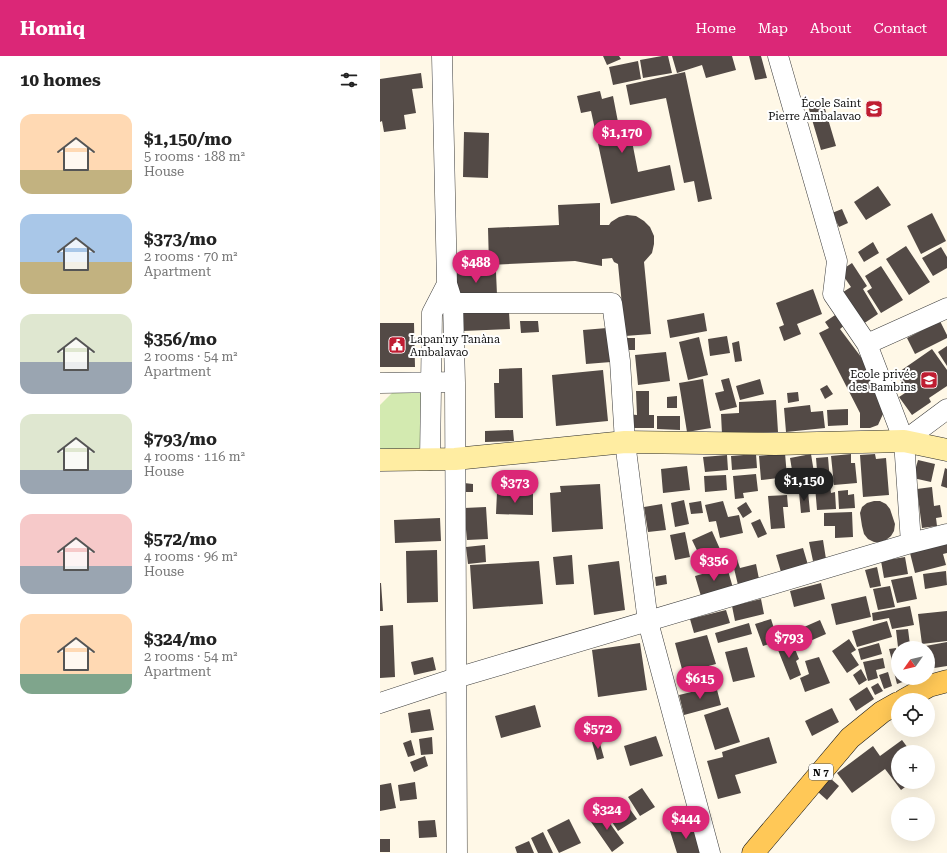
<!DOCTYPE html>
<html lang="en">
<head>
<meta charset="utf-8">
<style>
  :root { --surface:#fff; --page:#f2f2f2; --text:#222; --muted:#767676; --accent:#db2777 }
  body { margin:0; font-family:"Roboto Serif",serif; background:var(--page); color:var(--text); height:100vh; display:flex; flex-direction:column; font-size:15px; white-space:nowrap }
  * { box-sizing:border-box; margin:0 }
  p { font-size:13px; color:var(--muted) }
  .icon { flex:none; width:22px; height:22px; fill:none; stroke:currentColor; stroke-width:2; stroke-linecap:round; stroke-linejoin:round }
  .map { position:relative; flex:1; overflow:hidden }
  .side { display:flex; flex-direction:column; background:var(--surface); width:380px }
  .side>* { flex:none }
  .needle { width:26px; rotate:236deg }
  .tools { position:absolute; left:511px; top:585px; display:grid; gap:8px }
  .tools a { display:grid; place-items:center; width:44px; height:44px; border-radius:50%; background:var(--surface); box-shadow:0 4px 16px #0002; font-size:20px }
  .price { position:absolute; translate:-50% -34px; padding:0 9px; border-radius:14px; background:var(--accent); color:#fff; font-size:13px; line-height:26px; filter:drop-shadow(0 1px 2px #0008) }
  .price::after { content:''; position:absolute; left:50%; top:24px; width:12px; height:9px; margin-left:-6px; background:inherit; clip-path:polygon(0 0,100% 0,50% 100%) }
  .price.selected { background:#222; color:#fff }
  ul { padding:0; list-style:none }
  li { display:flex; align-items:center; gap:12px; height:100px; padding:0 20px }
  li span { display:grid; place-items:center; flex:none; width:112px; height:80px; border-radius:12px; color:#555 }
  li>.icon { margin-inline-start:auto }
  span .icon { width:48px; height:48px; fill:#fffc; stroke-width:1 }
  li b { font-size:17px }
  h2 { display:flex; justify-content:space-between; align-items:center; height:48px; padding:0 20px; font-size:17px }
  header { display:flex; align-items:center; gap:24px; box-sizing:border-box; height:56px; padding:0 20px; background:var(--accent); color:#fff }
  header strong { font-size:19px }
  nav { display:flex; gap:22px; margin-inline-start:auto; font-size:14px }
  main { display:flex; flex:1; min-height:0 }
  .map>svg:first-child { display:block }
  .green { fill:#d3eab0 }
  .building { fill:#534a46 }
  .lines { fill:none; stroke-linecap:round; stroke-linejoin:round }
  .street-casing { stroke:#3d3d3d; stroke-width:21 }
  .secondary-casing { stroke:#2c2c2c; stroke-width:23 }
  .primary-casing { stroke:#1b1b1b; stroke-width:23 }
  .street { stroke:#fff; stroke-width:20 }
  .secondary { stroke:#ffeda2; stroke-width:22 }
  .primary { stroke:#ffc857; stroke-width:22 }
  .labels { text-anchor:middle; stroke-width:4; stroke-linejoin:round; paint-order:stroke }
  .shield { fill:#fff; stroke:#545454; stroke-width:1 }
  .shield-label { font-size:10px; font-weight:bold; fill:#0a0a0a }
  .poi-label { font-size:11px; fill:#0a0a0a; stroke:#fff; text-anchor:end }
</style>
</head>
<body>
<header>
<strong>Homiq</strong>
<nav><a>Home</a><a>Map</a><a>About</a><a>Contact</a></nav>
</header>
<main>
<section class="side">
<h2>10 homes<svg class="icon" aria-label="filters" viewBox="0 0 24 24"><path d="M4 7h16M4 17h16"/><circle cx="9" cy="7" r="2"/><circle cx="15" cy="17" r="2"/></svg></h2>
<ul>
<li><span style="background:linear-gradient(#ffd9b3 70%,#c2b280 0)"><svg class="icon" aria-label="home" viewBox="0 0 24 24"><path d="M3 11l9-7 9 7M6 9v11h12V9"/></svg></span><div><b>$1,150/mo</b><p>5 rooms · 188 m²</p><p>House</p></div></li>
<li><span style="background:linear-gradient(#a9c7e8 60%,#c2b280 0)"><svg class="icon" aria-label="home" viewBox="0 0 24 24"><path d="M3 11l9-7 9 7M6 9v11h12V9"/></svg></span><div><b>$373/mo</b><p>2 rooms · 70 m²</p><p>Apartment</p></div></li>
<li><span style="background:linear-gradient(#dfe7d0 60%,#9aa5b1 0)"><svg class="icon" aria-label="home" viewBox="0 0 24 24"><path d="M3 11l9-7 9 7M6 9v11h12V9"/></svg></span><div><b>$356/mo</b><p>2 rooms · 54 m²</p><p>Apartment</p></div></li>
<li><span style="background:linear-gradient(#dfe7d0 70%,#9aa5b1 0)"><svg class="icon" aria-label="home" viewBox="0 0 24 24"><path d="M3 11l9-7 9 7M6 9v11h12V9"/></svg></span><div><b>$793/mo</b><p>4 rooms · 116 m²</p><p>House</p></div></li>
<li><span style="background:linear-gradient(#f6c9c9 65%,#9aa5b1 0)"><svg class="icon" aria-label="home" viewBox="0 0 24 24"><path d="M3 11l9-7 9 7M6 9v11h12V9"/></svg></span><div><b>$572/mo</b><p>4 rooms · 96 m²</p><p>House</p></div></li>
<li><span style="background:linear-gradient(#ffd9b3 75%,#7fa58c 0)"><svg class="icon" aria-label="home" viewBox="0 0 24 24"><path d="M3 11l9-7 9 7M6 9v11h12V9"/></svg></span><div><b>$324/mo</b><p>2 rooms · 54 m²</p><p>Apartment</p></div></li>
</ul>
</section>
<div class="map">
<svg width="567" height="797" viewBox="0 0 567 797">
  <rect width="100%" height="100%" fill="#fff8e7"/>
  <path class="green" d="M14,335l28,2 3,56 -45,1v-45z"/>
  <path class="building" d="M223,0h16l2,3 -14,6z
    M282,0h6l4,17 -29,5 -3,-18z
    M292,0h60l4,14 -30,8 -4,-13 -25,8z
    M369,0h12l6,22 -12,2z
    M258,5l3,18 -28,6 -4,-18z
    M305,16l27,127 -14,3 -4,-21 -10,2 -18,-85 -36,7 -4,-20z
    M41,17l2,15 -11,1 4,24 -12,2 2,14 -22,3 -2,-11 -2,1v-43z
    M220,35l2,8 11,-3 5,26 8,-2 1,7 -6,2 1,4 8,-2 8,41 32,-7 5,25 -64,14 -20,-93 -10,2 -4,-17z
    M443,46l13,44 -15,4 -13,-44z
    M84,76l25,1 -1,45 -25,-1z
    M498,130l13,19 -25,15 -12,-18z
    M220,147v22h9l2,-3 8,-5 8,-2 9,1 8,5 6,6 4,9v8l-2,9 -8,9 7,72 -26,2 -7,-72 -4,-2 -2,-4 -10,1v7l-27,-5 -86,4 -1,-37 71,-3 -1,-20z
    M462,153l6,14 -9,4 -7,-14z
    M552,157l14,28 -25,13 -14,-28z
    M493,186l6,11 -15,9 -6,-10z
    M526,190l24,36 -21,13 -23,-36z
    M561,191l6,10v11l-14,8 -11,-18z
    M472,207l15,23 -4,3 15,25 -18,12 -20,-32 11,-7 -11,-16z
    M501,210l22,34 -22,13 -14,-22 5,-3 -7,-12z
    M116,216l1,23 -42,1 -1,-23z
    M433,233l9,25 -25,10 4,10 -17,7 -5,-14 5,-2 -8,-22z
    M129,256l1,17 -47,2 -1,-18z
    M324,257l3,18 -37,7 -3,-18z
    M458,257l8,11 -6,5 27,36 16,49 -5,11 -8,3h-10v-15l-41,-80 10,-5 -4,-6z
    M140,265h18l1,11 -18,1z
    M560,265l7,14v3l-32,16 -8,-16z
    M0,267h34l1,44h-35z
    M227,272l4,34 -25,2 -3,-34z
    M347,280l3,17 -20,3 -2,-17z
    M319,281l9,38 -20,5 -9,-38z
    M245,282h10v12h-10z
    M359,285l3,20 -7,1 -3,-19z
    M567,290v20l-9,-14z
    M552,293l15,21v16l-18,12 2,4 -19,13 -13,-18 9,-6 -12,-17z
    M286,296l4,29 -32,4 -3,-30z
    M142,312l1,50h-28l-1,-35h5v-14z
    M223,314l5,51 -52,5 -4,-51z
    M349,322l8,29 -17,4 -5,-18 9,-2 -3,-11z
    M323,323l8,49 -24,4 -8,-49z
    M380,323l4,15 -24,6 -4,-14z
    M447,329l6,9 -8,5 -5,-10z
    M256,335h13v24h5v13h-28v-14l11,1z
    M418,336l1,9 -11,2 -1,-10z
    M297,340v12h-10v-11z
    M396,344l2,32 -56,2 -1,-20 18,-1v-11z
    M430,349l1,7 12,-1 2,17 -39,4 -2,-24z
    M468,353v16l-20,1 -1,-16z
    M277,360h23v14l-23,-1z
    M133,374l1,11 -29,1v-11z
    M405,397l2,24 -26,3 -2,-24z
    M376,398l1,14 -25,2 -1,-14z
    M431,398l5,31 -21,3 -5,-30z
    M471,398v9h4l2,20 -23,2 -3,-29z
    M495,398l1,5 10,-1 3,37 -26,2 -3,-42z
    M347,399l1,15 -23,2 -2,-15z
    M448,401l2,25 -12,1 -2,-25z
    M538,404l17,4 -4,18 -18,-4z
    M307,410l3,24 -27,3 -2,-24z
    M565,412l2,1v19l-6,-2z
    M376,418l2,17 -15,2 1,5 -9,1 -2,-23z
    M346,419l1,15 -22,2 -1,-16z
    M84,427l9,1v8h-9z
    M220,428l3,45 -51,3 -2,-39 11,-1 -1,-6z
    M450,429l1,8 4,-1 1,17 -19,1 -2,-24z
    M552,431l2,19 6,-1 2,12 -6,1 1,8 -15,2 -5,-39z
    M468,434v5l6,-1 1,14 -16,1 -1,-18z
    M428,435l2,21 -9,1 -2,-21z
    M117,436l36,1v22l-37,-1z
    M407,439l1,12h-5l2,21 -14,1 -3,-33z
    M304,444l5,24 -14,3 -4,-24z
    M321,445l2,12 -12,1 -2,-11z
    M343,445l5,16 11,-2 4,18 -23,5 -4,-17 -7,1 -4,-17z
    M494,445h6l6,3 4,5 5,15 -1,7 -3,5 -5,4 -6,2h-6l-6,-3 -4,-5 -2,-8 -2,-13 2,-6 5,-4z
    M366,446l6,10 -9,6 -6,-10z
    M282,448l4,26 -18,2 -4,-25z
    M106,451l2,32 -21,1 -3,-32z
    M472,456l1,25 -18,1v-12h-11v-13z
    M60,462l1,23 -46,2 -1,-23z
    M380,463l7,15 -9,4 -7,-15z
    M332,475l11,25 -19,9 -12,-25z
    M305,476l5,25 -15,3 -5,-25z
    M443,484l3,19 -13,2 -4,-19z
    M567,484v13l-4,1 3,11 -31,8 -6,-24z
    M105,489l1,17 -18,2 -2,-17z
    M423,492l5,17 -27,7 -5,-17z
    M57,494l1,52 -31,1 -1,-52z
    M192,499l2,29 -18,1 -3,-28z
    M525,501l3,17 -24,4 -3,-17z
    M357,503l3,9 16,-4 3,15 -21,6 -6,-25z
    M159,505l4,43 -70,5 -3,-44z
    M239,505l6,49 -31,5 -6,-50z
    M347,511l6,21 -32,8 -6,-20z
    M497,511l4,19 -11,2 -5,-18z
    M566,515l1,14 -22,4 -2,-15z
    M286,519l1,9 -11,2 -1,-9z
    M532,520l5,23 -20,4 -6,-23z
    M0,527h1l2,28h-3z
    M441,527l4,16 -31,8 -4,-16z
    M510,530l5,21 -17,3 -5,-21z
    M486,540l5,21 -35,8 -5,-21z
    M381,543l3,15 -29,7 -3,-15z
    M530,550l4,19 -22,4 -3,-11 -16,3 -1,-8z
    M346,554l4,13 -36,10 -4,-14z
    M567,555v30l-25,3 -4,-30z
    M391,563l7,22 -15,5 -8,-22z
    M440,564l6,14 -16,7 -6,-14z
    M507,565l5,16 -35,10 -5,-16z
    M369,567l3,11 -34,9 -3,-10z
    M13,569l2,52 -15,1v-52z
    M528,573l2,16 -12,2 -2,-17z
    M327,579l9,29 -33,9 -8,-30z
    M411,583l8,20 -3,2 5,14 -11,5 -14,-35z
    M469,583l7,11 -5,3 8,12 -12,8 -15,-22z
    M567,586v24l-19,3v-21l-8,-1z
    M260,587l7,47 -49,7 -6,-47z
    M499,587l3,11 -21,6 -3,-11z
    M367,591l8,30 -22,5 -8,-30z
    M516,592l2,9v10l-4,1 -5,-19z
    M53,601l3,13 -22,5 -3,-13z
    M439,601l11,26 -25,9 -5,-14 9,-4 -4,-13z
    M503,602l2,10 -9,2 2,8 -10,3 -5,-19z
    M481,613l6,11 -8,5 -6,-10z
    M518,614v8h16l-17,6 -3,-12z
    M508,616l4,14 -8,3 -5,-14z
    M498,627l5,8 -8,4 -4,-8z
    M336,630l5,19 -37,10 -5,-20z
    M487,631l7,12 -18,12 -7,-12z
    M155,649l6,22 -40,11 -6,-22z
    M348,651l12,35 -25,8 -11,-35z
    M452,652l7,14 -27,14 -7,-15z
    M50,653l4,21 -23,3 -3,-20z
    M276,680l7,20 -33,10 -6,-20z
    M52,681l1,17 -12,1 -2,-16z
    M389,681l8,26 -42,12 6,18 -23,6 -11,-38 16,-4 -1,-5z
    M31,684l4,15 -7,2 -5,-14z
    M219,684l5,18 -7,2 -5,-18z
    M522,684l9,12h-13v30h14l-11,8 -16,-21 -33,24 -15,-20 36,-27 7,10z
    M45,700l3,10 -14,6 -4,-10z
    M450,722l9,8 -12,14 -9,-8z
    M35,726l2,17 -17,2 -2,-16z
    M11,727l5,25 -16,3v-26z
    M262,732l13,19 -15,9 -12,-19z
    M242,742l15,21 -19,12 -14,-21z
    M221,755l23,32 -12,9 -23,-33z
    M189,763l12,24 -22,10 -12,-23z
    M55,764l2,17 -18,1 -1,-17z
    M312,768l9,29h-24l-7,-22z
    M163,776l10,21h-15l-7,-15z
    M0,783h10v13h-10z
    M149,785l5,12h-17l-2,-6z"/>
  <g class="lines">
    <defs>
      <path id="street" d="M62,0l5,228 6,19 2,80 2,470
        M398,0l59,205 -4,33 34,50
        M73,247h159l8,58 5,81 23,180 62,231
        M0,327l65,-1
        M524,385l43,-32
        M50,404l2,-147 15,-29
        M531,487l-7,-102 -37,-97 80,-36
        M0,647l76,-25 455,-135 36,-9"/>
      <path id="secondary" d="M0,404l75,-1 170,-17 150,2 129,-3 43,9"/>
      <path id="primary" d="M524,644l25,-14 18,-5
        M373,797l97,-115 32,-26 16,-9"/>
    </defs>
    <use href="#street" class="street-casing"/>
    <use href="#secondary" class="secondary-casing"/>
    <use href="#primary" class="primary-casing"/>
    <use href="#street" class="street"/>
    <use href="#secondary" class="secondary"/>
    <use href="#primary" class="primary"/>
  </g>
  <defs>
    <symbol id="school-square" viewBox="-11 -11 22 22"><rect x="-9" y="-9" width="18" height="18" rx="4" fill="#bf1d32" stroke="#fff"/><path d="M0-5L7-2L0 1L-7-2ZM-4 1L0 2.5L4 1V4Q0 6-4 4Z" fill="#fff"/></symbol>
    <symbol id="civic-square" viewBox="-11 -11 22 22"><rect x="-9" y="-9" width="18" height="18" rx="4" fill="#bf1d32" stroke="#fff"/><path d="M-.6-6.5H3V-4.5H.6V-3L4-1V1h2V6H-6V1h2V-1L-.6-3ZM-1.2 2.5V6h2.4V2.5Z" fill="#fff"/></symbol>
  </defs>
  <g fill-rule="evenodd">
    <use href="#school-square" x="484" y="43" width="20" height="20"/>
    <use href="#civic-square" x="7" y="279" width="20" height="20"/>
    <use href="#school-square" x="539" y="314" width="20" height="20"/>
  </g>
  <g class="labels">
    <rect class="shield" x="429" y="708" width="24" height="16" rx="3"/>
    <g class="shield-label">
      <text x="441" y="720">N 7</text>
    </g>
    <g class="poi-label">
      <text x="481" y="51">École Saint<tspan x="481" dy="13">Pierre Ambalavao</tspan></text>
      <text x="30" y="287" text-anchor="start">Lapan'ny Tanàna<tspan x="30" dy="13">Ambalavao</tspan></text>
      <text x="536" y="322">Ecole privée<tspan x="536" dy="13">des Bambins</tspan></text>
    </g>
  </g>
</svg>
<div class="tools">
<a><svg class="needle" viewBox="-14 -14 28 28"><path d="M0-13l5 13h-10z" fill="#e53935"/><path d="M0 13l5-13h-10z" fill="#767676"/></svg></a>
<a><svg class="icon" aria-label="locate" viewBox="0 0 24 24"><circle cx="12" cy="12" r="6"/><path d="M12 2v4M12 18v4M2 12h4M18 12h4"/></svg></a>
<a>+</a>
<a>−</a>
</div>
<b class="price" style="left:242px;top:98px">$1,170</b>
<b class="price" style="left:96px;top:228px">$488</b>
<b class="price selected" style="left:424px;top:446px">$1,150</b>
<b class="price" style="left:135px;top:448px">$373</b>
<b class="price" style="left:334px;top:526px">$356</b>
<b class="price" style="left:409px;top:603px">$793</b>
<b class="price" style="left:320px;top:644px">$615</b>
<b class="price" style="left:218px;top:694px">$572</b>
<b class="price" style="left:227px;top:775px">$324</b>
<b class="price" style="left:306px;top:784px">$444</b>
</div>
</main>
</body>
</html>
